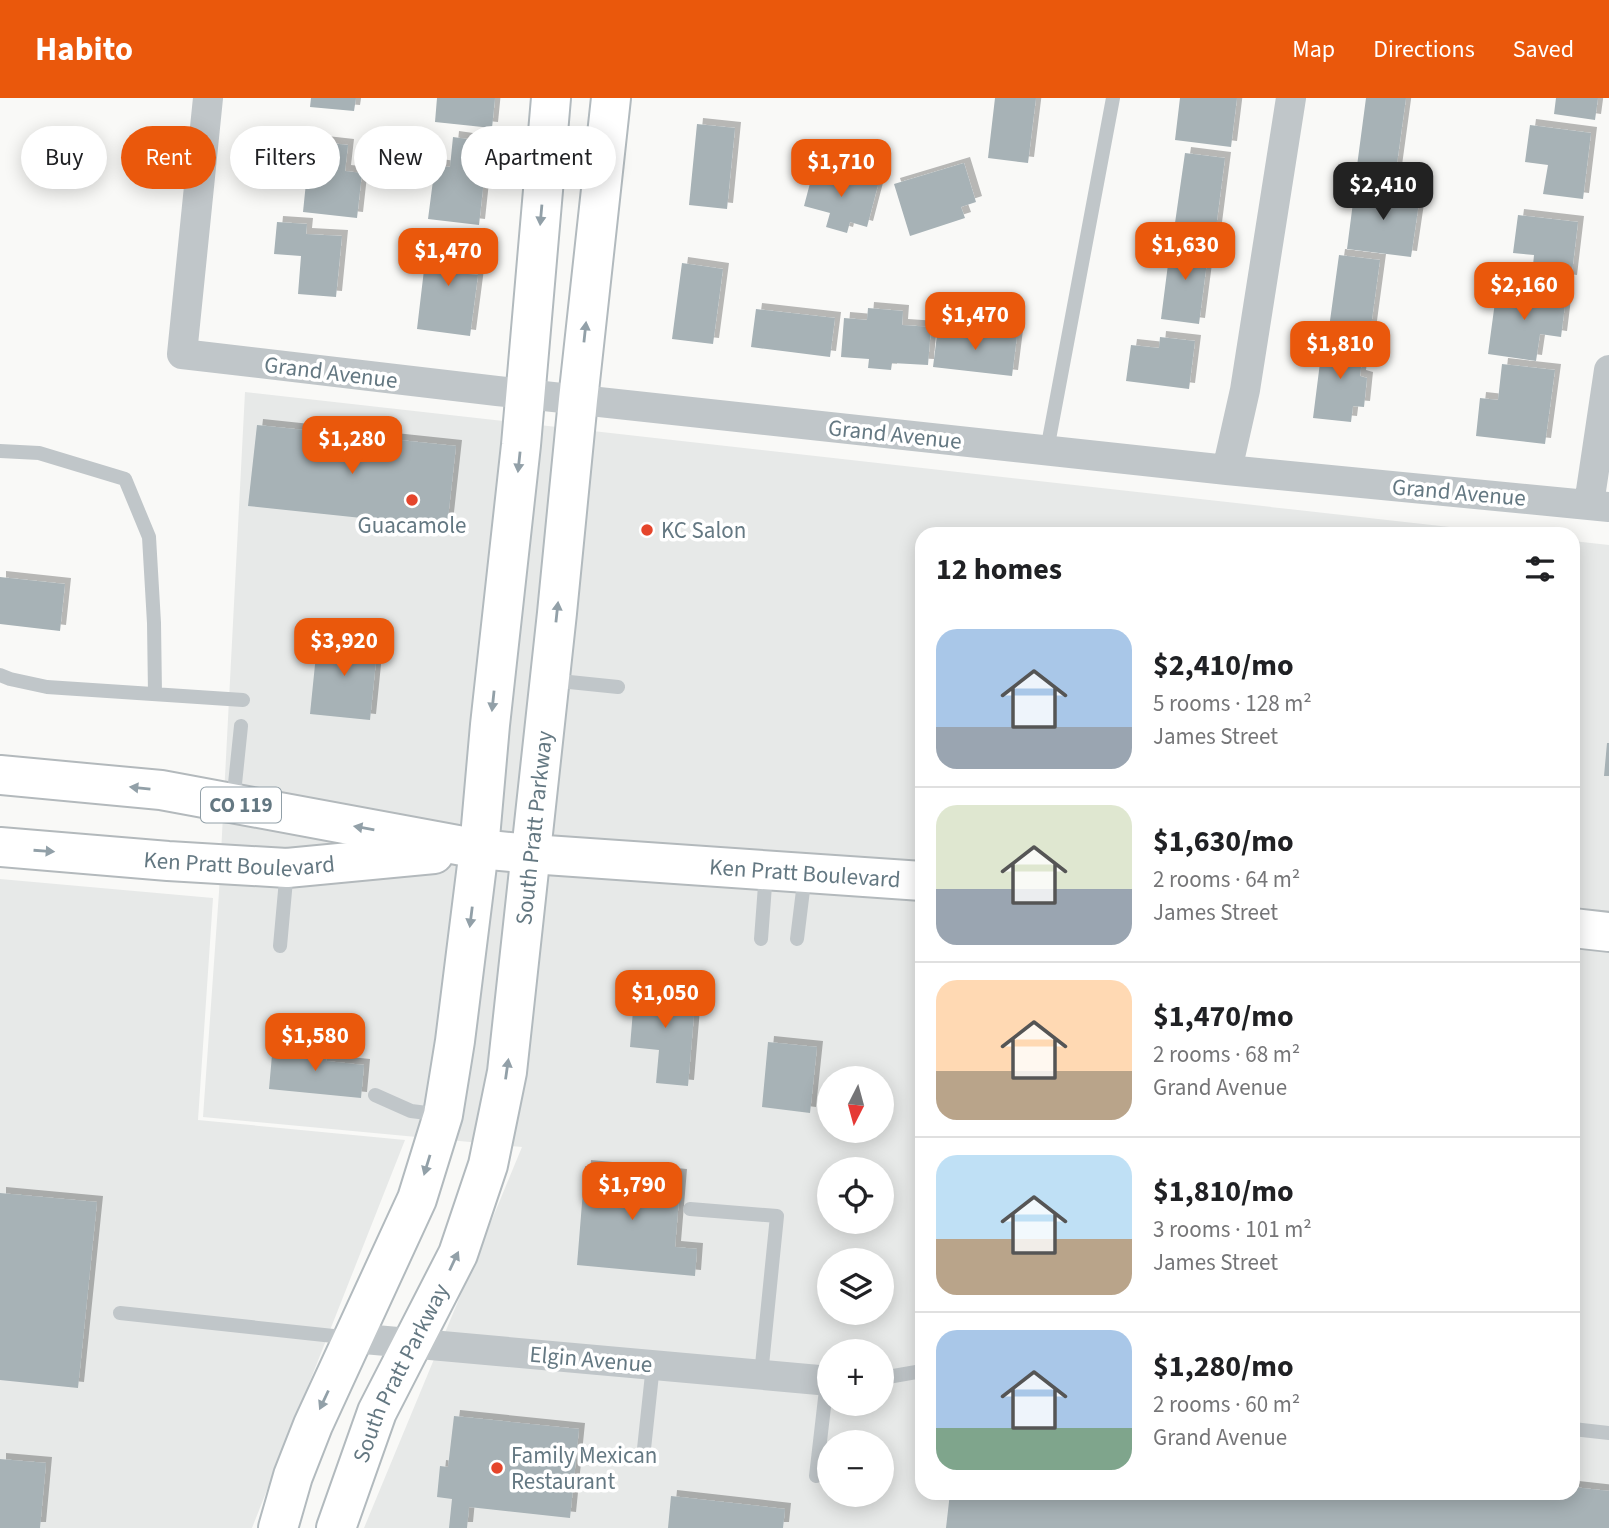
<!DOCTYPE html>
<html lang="en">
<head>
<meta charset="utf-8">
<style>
  :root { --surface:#fff; --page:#f6f6f6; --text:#202124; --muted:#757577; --line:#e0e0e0; --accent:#ea580c }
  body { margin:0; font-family:"Source Sans 3",sans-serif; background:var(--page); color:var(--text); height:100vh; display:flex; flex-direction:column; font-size:26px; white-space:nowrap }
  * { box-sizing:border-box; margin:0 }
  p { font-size:23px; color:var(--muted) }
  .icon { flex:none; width:38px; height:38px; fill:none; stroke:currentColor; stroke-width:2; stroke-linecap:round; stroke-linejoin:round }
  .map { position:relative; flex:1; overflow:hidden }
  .details { position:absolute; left:915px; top:429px; width:665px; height:973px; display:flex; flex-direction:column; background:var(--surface); border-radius:21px; box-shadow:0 4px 18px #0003 }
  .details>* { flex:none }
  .hud { position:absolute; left:21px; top:28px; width:665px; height:63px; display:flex; gap:14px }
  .needle { width:46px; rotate:186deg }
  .controls { position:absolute; left:817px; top:968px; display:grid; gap:14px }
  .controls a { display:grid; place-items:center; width:77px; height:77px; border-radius:50%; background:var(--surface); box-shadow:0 4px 18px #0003; font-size:35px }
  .price { position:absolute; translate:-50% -60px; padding:0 16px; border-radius:14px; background:var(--accent); color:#fff; font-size:23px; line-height:46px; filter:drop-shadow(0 2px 4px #0008) }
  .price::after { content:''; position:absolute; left:50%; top:42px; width:21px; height:16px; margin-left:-10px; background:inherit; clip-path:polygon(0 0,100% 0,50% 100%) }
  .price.selected { background:#222; color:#fff }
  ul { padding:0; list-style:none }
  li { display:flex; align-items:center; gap:21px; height:175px; padding:0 21px }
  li+li { border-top:2px solid var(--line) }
  li span { display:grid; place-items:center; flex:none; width:196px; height:140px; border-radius:21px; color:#555 }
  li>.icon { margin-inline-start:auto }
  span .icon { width:84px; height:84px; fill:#fffc; stroke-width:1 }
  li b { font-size:30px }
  h2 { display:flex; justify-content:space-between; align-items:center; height:84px; padding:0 21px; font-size:30px }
  .tag { padding:0 24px; border-radius:32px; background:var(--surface); box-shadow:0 4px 18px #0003; font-size:24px; line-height:63px }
  .tag.selected { background:var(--accent); color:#fff }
  header { display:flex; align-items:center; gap:42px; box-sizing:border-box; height:98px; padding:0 35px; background:var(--accent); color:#fff }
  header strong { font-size:33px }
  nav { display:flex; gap:38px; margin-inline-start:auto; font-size:24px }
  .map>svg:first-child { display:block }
  .built { fill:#e7e9e8; fill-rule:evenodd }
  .building { fill:#a7b2b6; filter:url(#shadow) }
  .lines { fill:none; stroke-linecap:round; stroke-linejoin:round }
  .secondary-casing { stroke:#b2babe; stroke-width:42 }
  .highway-casing { stroke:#b3b9bc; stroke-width:42 }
  .lane { stroke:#c0c6c9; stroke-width:14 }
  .street { stroke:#c0c6c9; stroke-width:30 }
  .secondary { stroke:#fff; stroke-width:38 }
  .highway { stroke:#fff; stroke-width:38 }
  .oneway { fill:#92a0a8 }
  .poi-dot { fill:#e5452b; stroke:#fff; stroke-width:2.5 }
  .labels { text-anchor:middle; stroke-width:7; stroke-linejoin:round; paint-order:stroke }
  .shield { fill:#fff; stroke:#92a0a8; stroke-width:2 }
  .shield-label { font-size:21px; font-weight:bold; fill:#647882 }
  .street-label { font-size:23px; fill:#647882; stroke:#fff }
  .poi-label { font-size:23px; fill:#647882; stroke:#fff; text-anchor:start }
</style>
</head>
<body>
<header>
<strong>Habito</strong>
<nav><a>Map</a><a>Directions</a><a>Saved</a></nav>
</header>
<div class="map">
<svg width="1609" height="1430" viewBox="0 0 1609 1430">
  <defs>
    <filter id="shadow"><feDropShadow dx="6" dy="-6" stdDeviation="0" flood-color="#0004"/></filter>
  </defs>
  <rect width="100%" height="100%" fill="#f9f9f7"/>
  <path class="built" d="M245,294l1267,142h-590v959h651v-952l36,4v983h-1245l158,-381 -319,-30 16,-225zM830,980h52v52h-52zM830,1071h52v53h-52zM830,1162h52v52h-52zM830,1253h52v53h-52zM830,1344h52v52h-52z
    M0,781l213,19 -15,222 207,20 -153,388h-252z"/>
  <path class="building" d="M311,0h45l-2,13 -44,-4z
    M437,0h58l-3,30 -57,-6z
    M995,0h41l-8,65 -40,-5z
    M1180,0h57l-6,49 -56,-7z
    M1366,0h40l-10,73 -39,-5z
    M1556,0h42l-3,22 -41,-6z
    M697,26l38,4 -8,81 -38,-4z
    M1530,27l61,8 -8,66 -40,-5 5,-29 -23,-3z
    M453,39l35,5 -9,83 -51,-6 7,-54 15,2z
    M285,40l63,7 -3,26 17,2 -5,45 -54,-6 4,-39 -25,-3z
    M1185,55l40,5 -10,78 -41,-6z
    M964,65l12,39 -15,5 4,11 -55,18 -16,-52z
    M814,70l64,17 -11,42 -17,-5 -3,11 -21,-6 4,-14 -26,-7z
    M1355,89l65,9 -9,61 -64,-8z
    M1518,117l60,7 -7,59 -39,-5 2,-21 -21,-2z
    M277,124l30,2 -1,10 36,2 -6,61 -38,-3 3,-38 -27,-2z
    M428,138l44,6 -4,32 10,1 -8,61 -53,-7z
    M1171,143l38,5 -10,78 -38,-5z
    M1339,157l41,5 -10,74 -41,-6z
    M682,165l41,6 -10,75 -41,-5z
    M1497,189l69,10 -5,40 -21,-3 -4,27 -48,-7z
    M868,210l35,3 -1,14 29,2 -3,38 -36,-2 -1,7 -23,-2 1,-9 -28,-2 3,-39 23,2z
    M756,211l79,9 -5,39 -79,-10z
    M938,229l79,9 -5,40 -79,-9z
    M1160,239l35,4 -6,48 -63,-8 5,-36 28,3z
    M1323,241l41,5 -4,32 7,2 -3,29 -11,-1 -2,16 -38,-4z
    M1502,266l53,6 -10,74 -69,-8 4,-38 18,2z
    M257,327l199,21 -9,81 -199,-21z
    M0,479l65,7 -5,47 -60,-7z
    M318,537l60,6 -8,79 -60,-6z
    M1607,645h2v33h-5z
    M635,888l61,5 -8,95 -32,-3 3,-33 -29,-3z
    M768,944l49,5 -7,66 -48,-6z
    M285,945l42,4 -1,14 38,4 -3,33 -92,-9 3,-34 12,1z
    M585,1068l96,9 -6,72 22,2 -2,27 -118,-11z
    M0,1095l97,9 -19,186 -78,-8z
    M454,1318l125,13 -9,89 -101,-11 -2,21h-18l3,-29 -15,-2 3,-31 8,1z
    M0,1361l46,4 -6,65h-40z
    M1573,1389l36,4v37h-663l4,-35h623z
    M671,1398l114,13 -2,19h-115z"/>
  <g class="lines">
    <defs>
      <g id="secondary">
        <path d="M278,1430l15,-52 20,-51 104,-226 26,-84 12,-74 24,-192 11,-124 31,-280 30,-347"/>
        <path id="s1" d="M336,1430l41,-116 81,-158 30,-89 19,-93 50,-459 21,-213 33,-302"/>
      </g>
      <g id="highway">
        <path id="s2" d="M0,677l161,15 318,59 52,5 391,27"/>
        <path id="s3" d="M0,749l168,14 119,7 147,-14"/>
        <path d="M1573,830l36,4"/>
      </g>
    </defs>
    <use href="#secondary" class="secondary-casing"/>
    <use href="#highway" class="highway-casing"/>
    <path class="lane" d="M1047,352l66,-352
      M0,353l39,2 86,26 24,58 5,86 1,71
      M0,577l10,4 37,8 196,13
      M550,582l68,7
      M233,705l8,-77
      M761,841l5,-67
      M797,841l8,-65
      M280,848l7,-77
      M375,997l36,16 32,4
      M690,1111l87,7 -16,159
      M120,1215l232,25
      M882,1280l40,-7
      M1573,1331l36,4
      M643,1360l10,-93
      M816,1378l11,-95"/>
    <path class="street" d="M208,0l-26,256 315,37 730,79 382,37
      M1227,372l18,-80 46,-292
      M1589,406l20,-134
      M353,1240l477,43"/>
    <use href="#secondary" class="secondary"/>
    <use href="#highway" class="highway"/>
  </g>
  <defs><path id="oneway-solid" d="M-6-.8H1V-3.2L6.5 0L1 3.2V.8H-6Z" transform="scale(1.75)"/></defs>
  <g class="oneway">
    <use href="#oneway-solid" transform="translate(541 117) rotate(95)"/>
    <use href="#oneway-solid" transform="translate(585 234) rotate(-84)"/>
    <use href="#oneway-solid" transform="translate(519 364) rotate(96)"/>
    <use href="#oneway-solid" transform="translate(557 514) rotate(-84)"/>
    <use href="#oneway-solid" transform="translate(493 603) rotate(96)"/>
    <use href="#oneway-solid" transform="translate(140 690) rotate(-174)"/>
    <use href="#oneway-solid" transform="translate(364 730) rotate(-170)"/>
    <use href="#oneway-solid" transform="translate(44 753) rotate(4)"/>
    <use href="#oneway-solid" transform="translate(471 819) rotate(97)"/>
    <use href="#oneway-solid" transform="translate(507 971) rotate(-82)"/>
    <use href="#oneway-solid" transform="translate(427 1067) rotate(107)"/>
    <use href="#oneway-solid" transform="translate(454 1163) rotate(-65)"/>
    <use href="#oneway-solid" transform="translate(324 1302) rotate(115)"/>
  </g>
  <g class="poi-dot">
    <circle cx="412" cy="402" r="7"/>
    <circle cx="647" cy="432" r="7"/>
    <circle cx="497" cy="1370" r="7"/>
  </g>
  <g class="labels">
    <rect class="shield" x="201" y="689.5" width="80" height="35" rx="5"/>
    <g class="shield-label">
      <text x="241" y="714">CO 119</text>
    </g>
    <g class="street-label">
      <text transform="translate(331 274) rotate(7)" y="8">Grand Avenue</text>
      <text transform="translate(895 336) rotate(6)" y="8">Grand Avenue</text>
      <text transform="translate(1459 394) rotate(5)" y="8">Grand Avenue</text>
      <text dy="8" stroke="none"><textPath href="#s1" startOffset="735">South Pratt Parkway</textPath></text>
      <text dy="8" stroke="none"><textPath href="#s3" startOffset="240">Ken Pratt Boulevard</textPath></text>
      <text dy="8" stroke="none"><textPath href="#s2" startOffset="812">Ken Pratt Boulevard</textPath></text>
      <text transform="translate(591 1261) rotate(5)" y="8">Elgin Avenue</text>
      <text dy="8" stroke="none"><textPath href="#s1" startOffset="168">South Pratt Parkway</textPath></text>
    </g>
    <g class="poi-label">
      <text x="412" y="435" text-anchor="middle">Guacamole</text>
      <text x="661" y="440">KC Salon</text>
      <text x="511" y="1365">Family Mexican<tspan x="511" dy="26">Restaurant</tspan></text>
    </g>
  </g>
</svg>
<div class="controls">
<a><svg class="needle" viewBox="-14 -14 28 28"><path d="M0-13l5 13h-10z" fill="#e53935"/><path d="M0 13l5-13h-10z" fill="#757577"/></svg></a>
<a><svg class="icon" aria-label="locate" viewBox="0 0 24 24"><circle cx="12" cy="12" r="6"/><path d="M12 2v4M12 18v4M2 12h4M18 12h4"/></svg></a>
<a><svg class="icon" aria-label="layers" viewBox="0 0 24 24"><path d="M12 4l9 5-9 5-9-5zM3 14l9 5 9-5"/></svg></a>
<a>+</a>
<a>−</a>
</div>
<b class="price" style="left:841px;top:101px">$1,710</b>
<b class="price selected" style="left:1383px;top:124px">$2,410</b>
<b class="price" style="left:1185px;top:184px">$1,630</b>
<b class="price" style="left:448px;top:190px">$1,470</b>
<b class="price" style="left:1524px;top:224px">$2,160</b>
<b class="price" style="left:975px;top:254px">$1,470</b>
<b class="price" style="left:1340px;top:283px">$1,810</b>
<b class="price" style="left:352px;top:378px">$1,280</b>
<b class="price" style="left:344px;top:580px">$3,920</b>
<b class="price" style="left:665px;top:932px">$1,050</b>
<b class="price" style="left:315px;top:975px">$1,580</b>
<b class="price" style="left:632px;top:1124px">$1,790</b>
<div class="hud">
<a class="tag">Buy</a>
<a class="tag selected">Rent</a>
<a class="tag">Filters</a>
<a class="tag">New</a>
<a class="tag">Apartment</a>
</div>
<section class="details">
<h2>12 homes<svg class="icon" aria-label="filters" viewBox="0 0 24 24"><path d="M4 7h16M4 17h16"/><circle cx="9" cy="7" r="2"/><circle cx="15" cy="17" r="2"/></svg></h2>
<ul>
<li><span style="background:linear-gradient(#a9c7e8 70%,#9aa5b1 0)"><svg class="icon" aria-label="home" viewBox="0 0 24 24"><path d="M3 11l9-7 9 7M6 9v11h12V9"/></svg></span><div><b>$2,410/mo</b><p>5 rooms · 128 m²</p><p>James Street</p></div></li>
<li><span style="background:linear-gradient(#dfe7d0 60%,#9aa5b1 0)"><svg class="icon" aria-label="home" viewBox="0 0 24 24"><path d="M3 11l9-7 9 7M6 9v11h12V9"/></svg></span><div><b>$1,630/mo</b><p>2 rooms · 64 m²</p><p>James Street</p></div></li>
<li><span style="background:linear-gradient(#ffd9b3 65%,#b9a48a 0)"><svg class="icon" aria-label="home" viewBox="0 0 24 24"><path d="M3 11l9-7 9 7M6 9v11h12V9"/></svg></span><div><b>$1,470/mo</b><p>2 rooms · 68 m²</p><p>Grand Avenue</p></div></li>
<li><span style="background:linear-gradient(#bfe0f5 60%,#b9a48a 0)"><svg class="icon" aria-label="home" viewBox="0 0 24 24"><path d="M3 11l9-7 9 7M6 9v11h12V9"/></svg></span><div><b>$1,810/mo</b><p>3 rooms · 101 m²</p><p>James Street</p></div></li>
<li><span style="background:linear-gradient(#a9c7e8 70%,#7fa58c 0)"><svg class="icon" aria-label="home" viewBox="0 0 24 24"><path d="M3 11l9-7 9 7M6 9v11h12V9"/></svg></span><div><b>$1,280/mo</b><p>2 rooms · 60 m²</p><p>Grand Avenue</p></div></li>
</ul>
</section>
</div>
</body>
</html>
